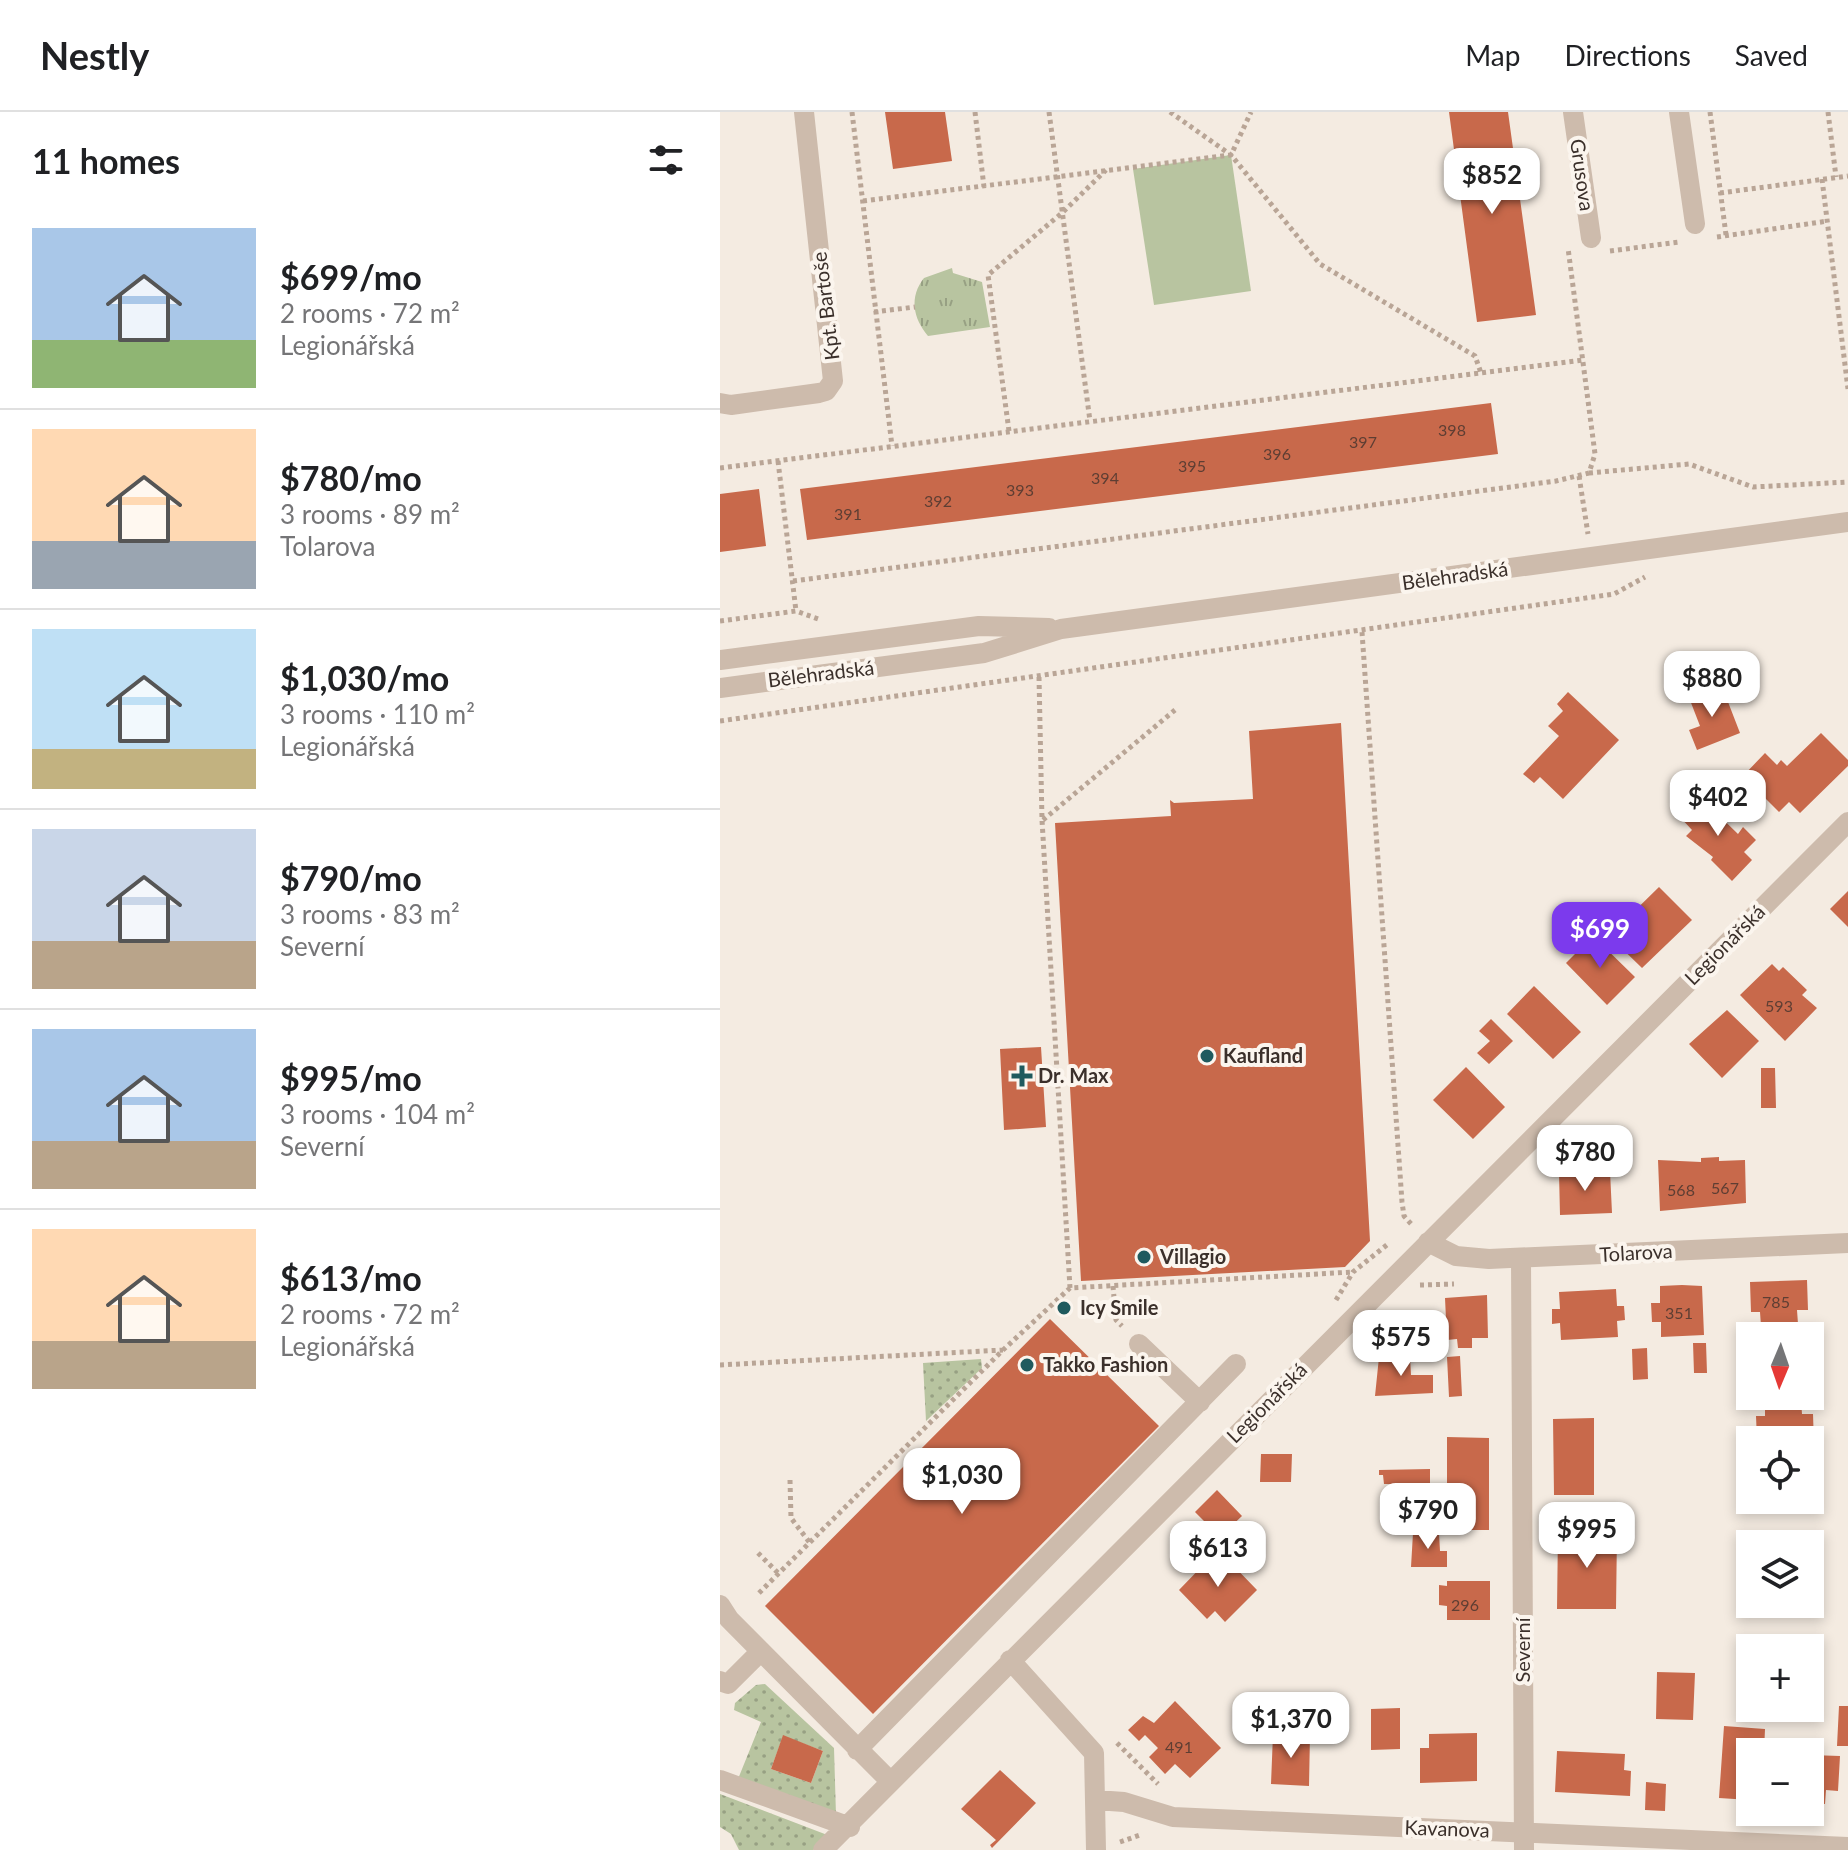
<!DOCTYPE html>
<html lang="en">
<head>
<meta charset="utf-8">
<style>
  :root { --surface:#fff; --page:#f2f2f2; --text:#202124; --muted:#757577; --line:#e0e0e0; --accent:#7c3aed }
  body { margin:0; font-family:Lato,sans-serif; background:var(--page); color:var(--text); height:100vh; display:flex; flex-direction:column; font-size:30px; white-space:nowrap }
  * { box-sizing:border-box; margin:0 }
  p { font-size:26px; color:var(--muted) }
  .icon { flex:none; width:44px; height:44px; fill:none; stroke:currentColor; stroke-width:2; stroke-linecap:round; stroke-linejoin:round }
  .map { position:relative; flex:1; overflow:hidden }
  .drawer { display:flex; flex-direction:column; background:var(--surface); width:720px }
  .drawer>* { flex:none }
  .needle { width:52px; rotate:182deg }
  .controls { position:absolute; left:1016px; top:1210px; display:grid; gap:16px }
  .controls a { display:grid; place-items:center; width:88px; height:88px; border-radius:0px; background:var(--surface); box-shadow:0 4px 12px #0003; font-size:40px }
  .price { position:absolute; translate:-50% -68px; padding:0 18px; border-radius:16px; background:#fff; color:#222; font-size:26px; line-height:52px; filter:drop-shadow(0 2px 4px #0008) }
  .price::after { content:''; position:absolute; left:50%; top:48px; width:24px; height:18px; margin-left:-12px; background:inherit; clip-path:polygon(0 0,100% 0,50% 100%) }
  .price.selected { background:var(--accent); color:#fff }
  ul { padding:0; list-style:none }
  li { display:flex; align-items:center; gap:24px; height:200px; padding:0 32px }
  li+li { border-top:2px solid var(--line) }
  li span { display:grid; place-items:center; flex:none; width:224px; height:160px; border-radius:0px; color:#555 }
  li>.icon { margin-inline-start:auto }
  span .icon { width:96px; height:96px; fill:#fffc; stroke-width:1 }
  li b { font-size:34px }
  h2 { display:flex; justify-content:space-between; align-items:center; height:96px; padding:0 32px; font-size:34px }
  header { display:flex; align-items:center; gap:48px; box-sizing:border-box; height:112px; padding:0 40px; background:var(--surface); border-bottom:2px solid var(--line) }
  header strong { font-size:38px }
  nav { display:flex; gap:44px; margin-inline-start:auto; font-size:28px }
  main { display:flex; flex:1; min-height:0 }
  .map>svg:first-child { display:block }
  .grass { fill:url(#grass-dots); fill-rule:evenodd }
  .park { fill:url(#park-tufts) }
  .garden { fill:#b8c4a0 }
  .building { fill:#c8694b }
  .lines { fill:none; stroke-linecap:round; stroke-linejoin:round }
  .path { stroke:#b9a596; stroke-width:5; stroke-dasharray:4 4; stroke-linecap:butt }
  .minor { stroke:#cdbbac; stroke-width:20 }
  .poi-dot { fill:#1f5a5e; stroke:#fbf5ee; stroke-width:3 }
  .labels { text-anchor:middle; stroke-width:8; stroke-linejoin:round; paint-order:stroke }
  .number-label { font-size:16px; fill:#5e3e33 }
  .street-label { font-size:20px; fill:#3b302b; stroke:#fbf5ee }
  .poi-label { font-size:20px; font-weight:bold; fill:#3b302b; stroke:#fbf5ee; text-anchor:start }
</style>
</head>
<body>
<header>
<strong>Nestly</strong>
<nav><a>Map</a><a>Directions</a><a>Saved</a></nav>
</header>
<main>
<section class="drawer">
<h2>11 homes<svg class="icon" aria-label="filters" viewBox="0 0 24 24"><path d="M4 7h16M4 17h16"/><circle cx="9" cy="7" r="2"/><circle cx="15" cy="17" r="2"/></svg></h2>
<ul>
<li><span style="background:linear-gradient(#a9c7e8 70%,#8fb573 0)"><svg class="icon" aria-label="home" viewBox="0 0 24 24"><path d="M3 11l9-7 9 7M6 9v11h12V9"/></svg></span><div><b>$699/mo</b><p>2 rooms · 72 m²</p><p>Legionářská</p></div></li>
<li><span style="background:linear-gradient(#ffd9b3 70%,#9aa5b1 0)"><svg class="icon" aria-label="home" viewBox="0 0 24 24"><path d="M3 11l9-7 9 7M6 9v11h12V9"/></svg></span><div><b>$780/mo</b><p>3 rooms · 89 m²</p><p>Tolarova</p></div></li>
<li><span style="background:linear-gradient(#bfe0f5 75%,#c2b280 0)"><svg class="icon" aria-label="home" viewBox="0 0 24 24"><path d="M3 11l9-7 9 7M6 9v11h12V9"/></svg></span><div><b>$1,030/mo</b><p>3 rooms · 110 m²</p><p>Legionářská</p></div></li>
<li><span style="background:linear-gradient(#c9d6e8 70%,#b9a48a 0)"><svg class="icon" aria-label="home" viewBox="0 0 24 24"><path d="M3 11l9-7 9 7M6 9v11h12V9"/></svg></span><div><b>$790/mo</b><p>3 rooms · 83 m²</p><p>Severní</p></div></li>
<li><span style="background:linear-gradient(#a9c7e8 70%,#b9a48a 0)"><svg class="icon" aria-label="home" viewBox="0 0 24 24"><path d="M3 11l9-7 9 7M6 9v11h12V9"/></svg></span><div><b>$995/mo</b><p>3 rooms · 104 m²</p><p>Severní</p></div></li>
<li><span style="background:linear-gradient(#ffd9b3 70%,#b9a48a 0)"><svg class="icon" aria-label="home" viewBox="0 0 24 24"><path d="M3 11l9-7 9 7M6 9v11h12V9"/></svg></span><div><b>$613/mo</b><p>2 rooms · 72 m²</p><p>Legionářská</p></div></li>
</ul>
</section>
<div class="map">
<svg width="1128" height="1738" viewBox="0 0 1128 1738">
  <defs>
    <pattern id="grass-dots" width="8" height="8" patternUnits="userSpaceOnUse" patternTransform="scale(2)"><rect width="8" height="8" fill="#b8c4a0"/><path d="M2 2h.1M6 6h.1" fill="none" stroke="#97a083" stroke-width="1.8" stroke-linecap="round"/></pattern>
    <pattern id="park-tufts" width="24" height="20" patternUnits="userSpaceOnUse" patternTransform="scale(2)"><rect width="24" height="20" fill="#b8c4a0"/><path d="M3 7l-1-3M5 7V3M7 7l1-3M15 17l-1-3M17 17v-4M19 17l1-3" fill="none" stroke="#97a083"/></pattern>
  </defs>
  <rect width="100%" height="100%" fill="#f4ebe1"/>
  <path class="grass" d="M261,1247l1,9 -56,53 -3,-58z
    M45,1572l69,64 2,67 -98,-36 23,-57 -27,-12 1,-7 21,-18zM63,1624l40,15 -12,32 -40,-14z
    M0,1682l110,42 -17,14h-74l-8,-16 -11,-7z"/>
  <path class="park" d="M232,156l1,5 29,9 8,45 -62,9c-15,-18 -19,-39 -4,-58z"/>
  <path class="garden" d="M511,43l20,136 -97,14 -21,-136z"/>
  <path class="building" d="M165,0h60l7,49 -59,8z
    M729,0h59l28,203 -59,7z
    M771,291l7,51 -691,86 -7,-51z
    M39,377l7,57 -46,6v-58z
    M985,577l3,6 15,-6 17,44 -43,17 -8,-20 11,-4 -12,-31z
    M848,580l51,48 -56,59 -23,-22 -6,6 -11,-9 36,-38 -11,-10 15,-15 -6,-7z
    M621,611l29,518 -25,26 -264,14 -26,-458 116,-7 -1,-16 4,3 79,-4 -4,-68z
    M1101,621l27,27v6l-48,47 -11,-11 -10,10 -36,-36 22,-23 12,12 4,-5 6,6z
    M979,684l39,38 5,-7 13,13 -12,12 8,8 -20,21 -21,-21 2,-3 -27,-21 6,-6 -13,-14z
    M939,775l33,33 -50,48 -33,-32z
    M1128,779v36l-18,-18z
    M873,824l42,41 -28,28 -41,-42z
    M1052,852l7,7 4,-4 24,23 -5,5 15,13 -32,33 -45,-46z
    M814,874l47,46 -28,27 -46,-45z
    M1007,898l32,31 -37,37 -33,-34z
    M771,907l22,22 -24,23 -12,-11 13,-12 -11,-10z
    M321,935l5,80 -42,3 -4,-81z
    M746,955l39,40 -32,32 -40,-39z
    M1041,956h14l1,40h-15z
    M999,1045v4l26,-1 1,43 -86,8 -2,-51 43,2v-4z
    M890,1059l2,42 -52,2 -1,-42z
    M1087,1168l1,30h-11l1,14h11v12h-57v-9l9,-1 -1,-14h-9l-1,-30z
    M962,1173l20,1 2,49 -43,2v-15h-9l-1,-19h9v-17z
    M896,1177l1,17h7l1,14 -8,1 1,16 -57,3 -1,-17 -8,1v-15h8l-1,-17z
    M767,1183l1,43h-16v10h-14l-1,-9 -10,1 -2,-42z
    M330,1207l109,107 -286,288 -108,-108z
    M973,1231h13l1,30h-13z
    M927,1236l1,31 -15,1 -1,-31z
    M740,1244l2,40 -13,1 -2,-40z
    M659,1245h31l1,18h22v18l-58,3z
    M1035,1284h57l-11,4 1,14h11l1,30h-4v-4h-53l-1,-24h9v-15l-10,1z
    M874,1306v77h-40l-1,-76z
    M727,1325l42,1v92h-42z
    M541,1342h31l-1,28h-31z
    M1090,1347h5l1,30h-6z
    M710,1357v28l-41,-1 6,-12h-11l-1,-9h-4v-5z
    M497,1378l25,26 -22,21 -25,-25z
    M1049,1388h37v6l-37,1z
    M838,1419l59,1 -1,77h-59z
    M693,1421h26l1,18h7v16h-36z
    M1086,1425v7h-56v33l-10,1 -1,-36z
    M504,1444l33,34 -32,32 -10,-11 -8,8 -28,-29 29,-30 6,6z
    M727,1469h43v39h-43v-14l-8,-1v-20l8,1z
    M937,1560l38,1 -2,47 -37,-1z
    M455,1589l46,47 -31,30 -15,-14 -10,10 -16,-17 9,-9 -13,-13 -6,6 -11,-11 15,-14 11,7z
    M1119,1594h9v40h-11z
    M680,1596v41l-29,1v-41z
    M1004,1614l41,3 -1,23h-14v48l-31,-2z
    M757,1621v48l-57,2v-35h9v-14z
    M553,1622l37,1 -1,51 -38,-2z
    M63,1623l40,16 -12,32 -40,-14z
    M837,1639l68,3 -1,16 7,1 -1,25 -75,-4z
    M1090,1643l30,1 -2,35 -12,-1 -1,14 -15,-1z
    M280,1658l36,33 -44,45 -2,-3 6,-5 -35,-31z
    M926,1670l20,2 -1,27 -20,-1z"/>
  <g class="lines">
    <path class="path" d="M132,0l40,334
      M255,0l9,75
      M329,0l41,309
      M450,0l61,43 89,109 155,92 6,17
      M990,0l16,123
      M1108,0l8,65
      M1102,67l26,210
      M1000,81l128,-17
      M143,89l368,-46 20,-43
      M997,125l111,-16
      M890,139l69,-9
      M154,200l41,-5
      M289,319l-21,-156 74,-62 44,-43
      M58,349l18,150
      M0,356l864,-108
      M869,361l100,-9 64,23 95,-5
      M859,364l9,58
      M73,469l763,-100 33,-8 6,-19 -27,-206
      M0,509l76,-10 25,9
      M642,520l40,570 2,14 9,10
      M319,565l3,143 28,468
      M0,609l894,-127 31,-17
      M323,708l132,-110
      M700,1173l34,-1
      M393,1174l3,34 6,6
      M616,1188l17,-28 35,-28
      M0,1253l283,-15
      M70,1368l1,38 19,25
      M38,1441l21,21
      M39,1481l244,-243 67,-62 283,-16
      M397,1631l41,41
      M400,1730l20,-7"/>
    <path class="minor" d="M853,0l18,126
      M959,0l16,112
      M0,291l11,2 88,-12 7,-2 7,-10 -29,-269
      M0,548l259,-34 70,2
      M0,576l264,-35 77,-24 787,-107
      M708,1130l28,14 33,3 359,-16
      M801,1146l3,592
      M419,1232l61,58
      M0,1493l9,14 162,163
      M290,1548l84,93 2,97
      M0,1569l8,3 33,-33
      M137,1638l379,-386
      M0,1668l130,47
      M376,1688l28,2 49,15 675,30
      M103,1738l1025,-1028"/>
  </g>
  <g class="poi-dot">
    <circle cx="487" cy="944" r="8"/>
    <path d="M298 952h8v8h8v8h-8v8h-8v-8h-8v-8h8z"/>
    <circle cx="424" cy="1145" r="8"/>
    <circle cx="344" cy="1196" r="8"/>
    <circle cx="307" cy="1253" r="8"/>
  </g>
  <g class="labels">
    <g class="number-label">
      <text x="732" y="324">398</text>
      <text x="643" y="336">397</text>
      <text x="557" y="348">396</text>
      <text x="472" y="360">395</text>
      <text x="385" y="372">394</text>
      <text x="300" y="384">393</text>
      <text x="218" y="395">392</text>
      <text x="128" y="408">391</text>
      <text x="1059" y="900">593</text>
      <text x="1005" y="1082">567</text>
      <text x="961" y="1084">568</text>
      <text x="1056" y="1196">785</text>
      <text x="959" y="1207">351</text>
      <text x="745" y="1499">296</text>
      <text x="459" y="1641">491</text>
    </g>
    <g class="street-label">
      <text transform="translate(862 63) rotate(82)" y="7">Grusova</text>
      <text transform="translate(106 194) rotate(-97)" y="7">Kpt. Bartoše</text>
      <text transform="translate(735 464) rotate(-8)" y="7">Bělehradská</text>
      <text transform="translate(101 562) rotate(-7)" y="7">Bělehradská</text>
      <text transform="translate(1005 833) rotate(-45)" y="7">Legionářská</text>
      <text transform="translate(916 1141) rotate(-3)" y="7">Tolarova</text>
      <text transform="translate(547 1291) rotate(-45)" y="7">Legionářská</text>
      <text transform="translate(803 1538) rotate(-90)" y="7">Severní</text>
      <text transform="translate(727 1717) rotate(2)" y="7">Kavanova</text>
    </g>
    <g class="poi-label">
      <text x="503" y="951">Kaufland</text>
      <text x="318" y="971">Dr. Max</text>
      <text x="440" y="1152">Villagio</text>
      <text x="360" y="1203">Icy Smile</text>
      <text x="323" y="1260">Takko Fashion</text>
    </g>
  </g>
</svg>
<div class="controls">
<a><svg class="needle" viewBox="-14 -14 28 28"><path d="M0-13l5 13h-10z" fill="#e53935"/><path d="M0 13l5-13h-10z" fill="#757577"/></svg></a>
<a><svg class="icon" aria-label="locate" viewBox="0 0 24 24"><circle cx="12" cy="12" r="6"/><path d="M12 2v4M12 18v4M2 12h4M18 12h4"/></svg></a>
<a><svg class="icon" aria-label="layers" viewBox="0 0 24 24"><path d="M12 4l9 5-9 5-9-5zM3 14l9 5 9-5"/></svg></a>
<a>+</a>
<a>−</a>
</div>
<b class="price" style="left:772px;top:104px">$852</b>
<b class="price" style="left:992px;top:607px">$880</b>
<b class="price" style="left:998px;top:726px">$402</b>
<b class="price selected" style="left:880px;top:858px">$699</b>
<b class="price" style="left:865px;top:1081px">$780</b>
<b class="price" style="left:681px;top:1266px">$575</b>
<b class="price" style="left:242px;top:1404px">$1,030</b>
<b class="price" style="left:708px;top:1439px">$790</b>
<b class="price" style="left:867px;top:1458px">$995</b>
<b class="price" style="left:498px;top:1477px">$613</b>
<b class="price" style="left:571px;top:1648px">$1,370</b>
</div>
</main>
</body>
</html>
